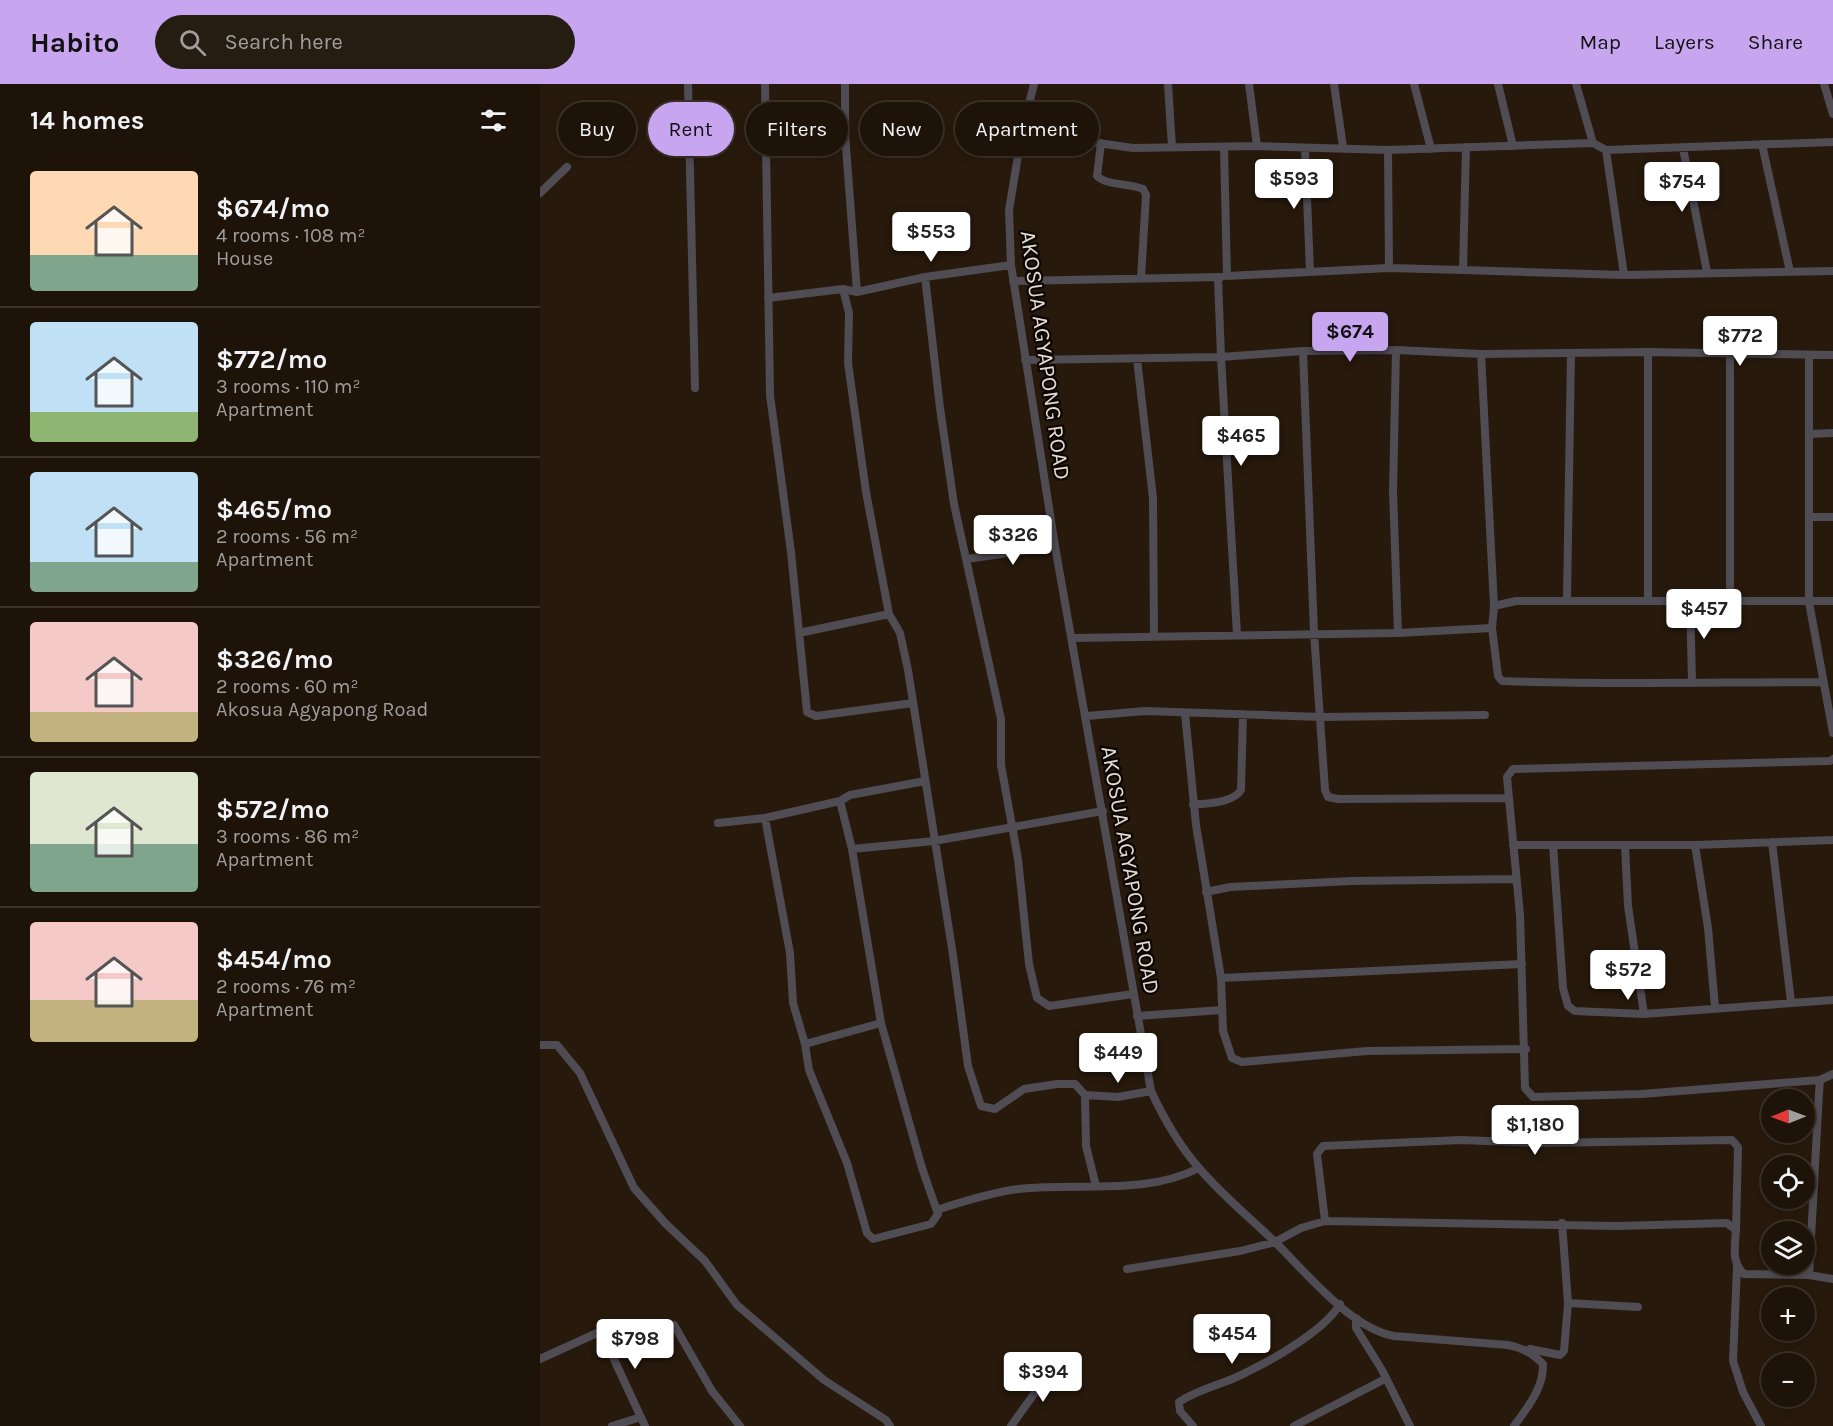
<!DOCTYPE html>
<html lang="en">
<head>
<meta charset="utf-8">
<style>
  :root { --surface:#1d1309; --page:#251c12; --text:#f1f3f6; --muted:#a09e9c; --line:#3b322a; --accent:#c8a5ef }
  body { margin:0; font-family:Karla,sans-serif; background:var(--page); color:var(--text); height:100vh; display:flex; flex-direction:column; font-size:22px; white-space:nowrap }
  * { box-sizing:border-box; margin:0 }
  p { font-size:20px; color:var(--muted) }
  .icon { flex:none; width:33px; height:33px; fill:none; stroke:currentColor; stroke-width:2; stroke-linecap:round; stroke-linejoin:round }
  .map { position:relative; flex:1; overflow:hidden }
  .drawer { display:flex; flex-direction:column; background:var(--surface); width:540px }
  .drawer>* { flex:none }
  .top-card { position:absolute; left:18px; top:18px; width:570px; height:54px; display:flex; gap:12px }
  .needle { width:39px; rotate:269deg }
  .fabs { position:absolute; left:1221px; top:1005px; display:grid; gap:12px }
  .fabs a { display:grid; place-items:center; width:54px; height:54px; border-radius:50%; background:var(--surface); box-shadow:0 3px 9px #0003,0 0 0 2px var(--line); font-size:30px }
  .price { position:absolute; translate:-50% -51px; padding:0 14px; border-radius:6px; background:#fff; color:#222; font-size:20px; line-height:39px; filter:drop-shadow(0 2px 3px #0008) }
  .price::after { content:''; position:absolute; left:50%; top:36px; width:18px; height:14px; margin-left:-9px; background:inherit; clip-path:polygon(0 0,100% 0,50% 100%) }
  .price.on { background:var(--accent); color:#111 }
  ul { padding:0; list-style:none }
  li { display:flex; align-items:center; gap:18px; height:150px; padding:0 30px }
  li+li { border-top:2px solid var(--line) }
  li span { display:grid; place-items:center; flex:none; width:168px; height:120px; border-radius:6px; color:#555 }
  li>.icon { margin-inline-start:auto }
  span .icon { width:72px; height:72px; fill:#fffc; stroke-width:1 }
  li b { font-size:26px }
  h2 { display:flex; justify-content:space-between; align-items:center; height:72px; padding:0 30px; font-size:26px }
  .chip { padding:0 21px; border-radius:27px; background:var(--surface); box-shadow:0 3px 9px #0003,0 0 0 2px var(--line); font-size:21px; line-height:54px }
  .chip.on { background:var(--accent); color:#111 }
  header { display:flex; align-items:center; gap:36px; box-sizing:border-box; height:84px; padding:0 30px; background:var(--accent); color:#111 }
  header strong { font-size:28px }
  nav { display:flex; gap:33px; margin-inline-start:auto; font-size:21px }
  .search { width:420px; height:54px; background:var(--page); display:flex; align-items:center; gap:15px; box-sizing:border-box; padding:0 21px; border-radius:33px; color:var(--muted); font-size:22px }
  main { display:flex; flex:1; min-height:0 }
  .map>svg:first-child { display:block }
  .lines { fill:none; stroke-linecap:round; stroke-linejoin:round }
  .minor { stroke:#4f4c54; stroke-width:8 }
  .labels { text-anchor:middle; stroke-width:4.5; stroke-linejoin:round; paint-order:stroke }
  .street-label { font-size:22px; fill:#e5dbd2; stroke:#0b0603 }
</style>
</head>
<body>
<header>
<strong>Habito</strong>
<div class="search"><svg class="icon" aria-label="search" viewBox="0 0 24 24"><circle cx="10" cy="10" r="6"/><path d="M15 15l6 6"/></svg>Search here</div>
<nav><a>Map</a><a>Layers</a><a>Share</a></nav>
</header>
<main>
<section class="drawer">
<h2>14 homes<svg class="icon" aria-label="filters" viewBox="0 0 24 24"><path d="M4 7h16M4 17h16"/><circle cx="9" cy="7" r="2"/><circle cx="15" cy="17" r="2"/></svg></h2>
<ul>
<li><span style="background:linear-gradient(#ffd9b3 70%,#7fa58c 0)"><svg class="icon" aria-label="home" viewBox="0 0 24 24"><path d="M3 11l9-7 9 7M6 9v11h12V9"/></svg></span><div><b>$674/mo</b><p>4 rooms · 108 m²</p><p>House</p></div></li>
<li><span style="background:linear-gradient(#bfe0f5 75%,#8fb573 0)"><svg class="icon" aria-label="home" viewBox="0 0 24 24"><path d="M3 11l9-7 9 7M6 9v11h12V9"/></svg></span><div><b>$772/mo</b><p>3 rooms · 110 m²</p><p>Apartment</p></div></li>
<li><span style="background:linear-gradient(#bfe0f5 75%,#7fa58c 0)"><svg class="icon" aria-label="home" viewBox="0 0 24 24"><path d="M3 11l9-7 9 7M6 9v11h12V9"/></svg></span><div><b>$465/mo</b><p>2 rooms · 56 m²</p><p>Apartment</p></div></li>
<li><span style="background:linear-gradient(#f6c9c9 75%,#c2b280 0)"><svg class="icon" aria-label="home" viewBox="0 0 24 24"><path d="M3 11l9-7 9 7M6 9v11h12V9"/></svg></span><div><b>$326/mo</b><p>2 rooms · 60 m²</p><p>Akosua Agyapong Road</p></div></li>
<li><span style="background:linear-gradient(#dfe7d0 60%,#7fa58c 0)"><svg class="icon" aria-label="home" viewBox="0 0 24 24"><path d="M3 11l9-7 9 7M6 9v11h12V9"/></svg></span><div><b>$572/mo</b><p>3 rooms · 86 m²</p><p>Apartment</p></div></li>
<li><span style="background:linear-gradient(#f6c9c9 65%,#c2b280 0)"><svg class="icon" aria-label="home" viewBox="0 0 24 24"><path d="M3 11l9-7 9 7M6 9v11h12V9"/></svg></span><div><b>$454/mo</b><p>2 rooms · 76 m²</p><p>Apartment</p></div></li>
</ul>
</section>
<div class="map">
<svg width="1293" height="1342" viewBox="0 0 1293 1342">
  <rect width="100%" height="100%" fill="#27190c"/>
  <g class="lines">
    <path class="minor" d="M148,0l7,304
      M225,0l5,311 21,157 16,160 9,4 97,-13
      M305,0v50l12,158
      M494,0l-12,48 -13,78 2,55 44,281 96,545c13,28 27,53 48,77 23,27 50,49 75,73 32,31 76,87 120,95l114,9c15,3 24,8 35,19 1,24 -16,44 -29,62
      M628,0l4,63
      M709,0l8,62
      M794,0l9,63
      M874,0l17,65
      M958,0l15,62
      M1036,0l17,59
      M1284,0l9,30
      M482,48l111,16 124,-2 131,4 205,-7 13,7 227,-8
      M561,59l-4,33c10,10 33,7 46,13l3,6 -5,83
      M1222,60l28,128
      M684,64l3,128 162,-8 74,2 3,-123
      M1143,64l24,124
      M765,65l5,122
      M848,66l1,118
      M1066,66l18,125
      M0,109l27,-26
      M923,186l161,5 209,-4
      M385,193l15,131 14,96 47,215v46l17,94 11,105 8,34 12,8 84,-12
      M473,197l208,-4
      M303,205l6,24 -1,50 18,129 23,122 11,19 8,37 45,285 15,111 13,40 14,3 29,-20 33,-5h18l10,11 1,51 10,40
      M228,214l75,-9 14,3 68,-15 86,-12
      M856,266l-3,141 5,142
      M763,267l11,282 11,157 3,7 10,2 171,-1
      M1108,268v248
      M941,270l13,252
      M1190,270v245
      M1269,271v247l24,131
      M597,275l16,139 1,138
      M485,276l196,-3 -3,-79
      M1269,350l24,-1
      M1271,433h22
      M427,475l88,-13
      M1027,515l4,-246
      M1150,516l2,81
      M952,544l6,48 4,5c107,4 214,1 321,1
      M259,549l90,-19
      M697,551l-16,-278 82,-6 93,-1 85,4 167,-2 185,3
      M533,554l325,-5 94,-5 2,-22 22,-5h317
      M645,629l11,112 25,153 2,53 9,27 10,4 125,-11 159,-2
      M547,632l58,-5 176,6 164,-2
      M300,717l12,48 29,174 41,145 16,46 -7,10 -58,15 -6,-6 -20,-70 -38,-93 -4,-26 76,-21
      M653,721c15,-2 40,-2 48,-15l2,-76
      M225,734l25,135 3,50 12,41
      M178,739l47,-5 75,-17 10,-6 75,-14
      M1232,758l19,160
      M973,761h182l138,-5
      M1013,761l10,143 5,18 7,5 69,3 189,-14
      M1085,761l3,61 16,108
      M1155,761l13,83 7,79
      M312,765l82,-8 169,-30
      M666,808l24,-5 121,-6 164,-2
      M681,894l301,-14
      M597,932l85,-6
      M0,961h17l23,28 54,115 31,35 40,38 32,44 87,75 62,40 4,6
      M1280,996l-179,14 -108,3 -8,-9 -5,-173 -13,-138 6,-8 317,-8 3,-2
      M545,1011l33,2 33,-6
      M397,1126c27,-9 53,-17 81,-21 60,-7 126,7 181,-21
      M785,1137l-8,-67 6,-8 138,-6 78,3 193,-3 6,7 -2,83
      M1197,1183l-4,94 10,31 18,34
      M587,1185l113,-18 35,-9 26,-14 24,-7 293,5 109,-3 9,7c-1,16 -5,32 8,44l65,1 24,4
      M1269,1191l10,-182 1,-13 13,-6
      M1028,1219l70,4
      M816,1234v10l26,42 28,56
      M134,1241l38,66 28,35
      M990,1265l30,6 4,-4 4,-48 -6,-80
      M0,1275l57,-26 8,7 40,86
      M72,1342l29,-9
      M471,1342l43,-60
      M653,1342l-13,-15 -1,-9c21,-14 47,-18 68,-30 27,-13 78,-42 93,-68
      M754,1342l91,-47"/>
  </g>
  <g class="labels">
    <g class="street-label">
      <text transform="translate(506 271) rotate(82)" y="8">AKOSUA AGYAPONG ROAD</text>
      <text transform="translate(591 786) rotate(80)" y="8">AKOSUA AGYAPONG ROAD</text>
    </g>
  </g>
</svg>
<div class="fabs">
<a><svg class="needle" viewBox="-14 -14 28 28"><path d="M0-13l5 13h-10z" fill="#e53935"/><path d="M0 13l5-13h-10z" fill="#a09e9c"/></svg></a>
<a><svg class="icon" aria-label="locate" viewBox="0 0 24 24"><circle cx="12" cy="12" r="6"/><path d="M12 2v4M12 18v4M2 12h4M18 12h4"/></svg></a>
<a><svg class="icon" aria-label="layers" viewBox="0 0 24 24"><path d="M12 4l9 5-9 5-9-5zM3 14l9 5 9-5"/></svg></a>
<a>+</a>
<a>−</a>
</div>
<b class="price" style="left:754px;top:126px">$593</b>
<b class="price" style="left:1142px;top:129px">$754</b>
<b class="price" style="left:391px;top:179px">$553</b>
<b class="price on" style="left:810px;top:279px">$674</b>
<b class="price" style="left:1200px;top:283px">$772</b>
<b class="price" style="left:701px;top:383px">$465</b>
<b class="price" style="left:473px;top:482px">$326</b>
<b class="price" style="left:1164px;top:556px">$457</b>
<b class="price" style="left:1088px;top:917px">$572</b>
<b class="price" style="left:578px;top:1000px">$449</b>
<b class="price" style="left:995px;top:1072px">$1,180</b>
<b class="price" style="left:692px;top:1281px">$454</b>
<b class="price" style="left:95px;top:1286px">$798</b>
<b class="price" style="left:503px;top:1319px">$394</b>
<div class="top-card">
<a class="chip">Buy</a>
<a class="chip on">Rent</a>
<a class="chip">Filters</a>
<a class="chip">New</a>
<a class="chip">Apartment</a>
</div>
</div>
</main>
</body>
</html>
